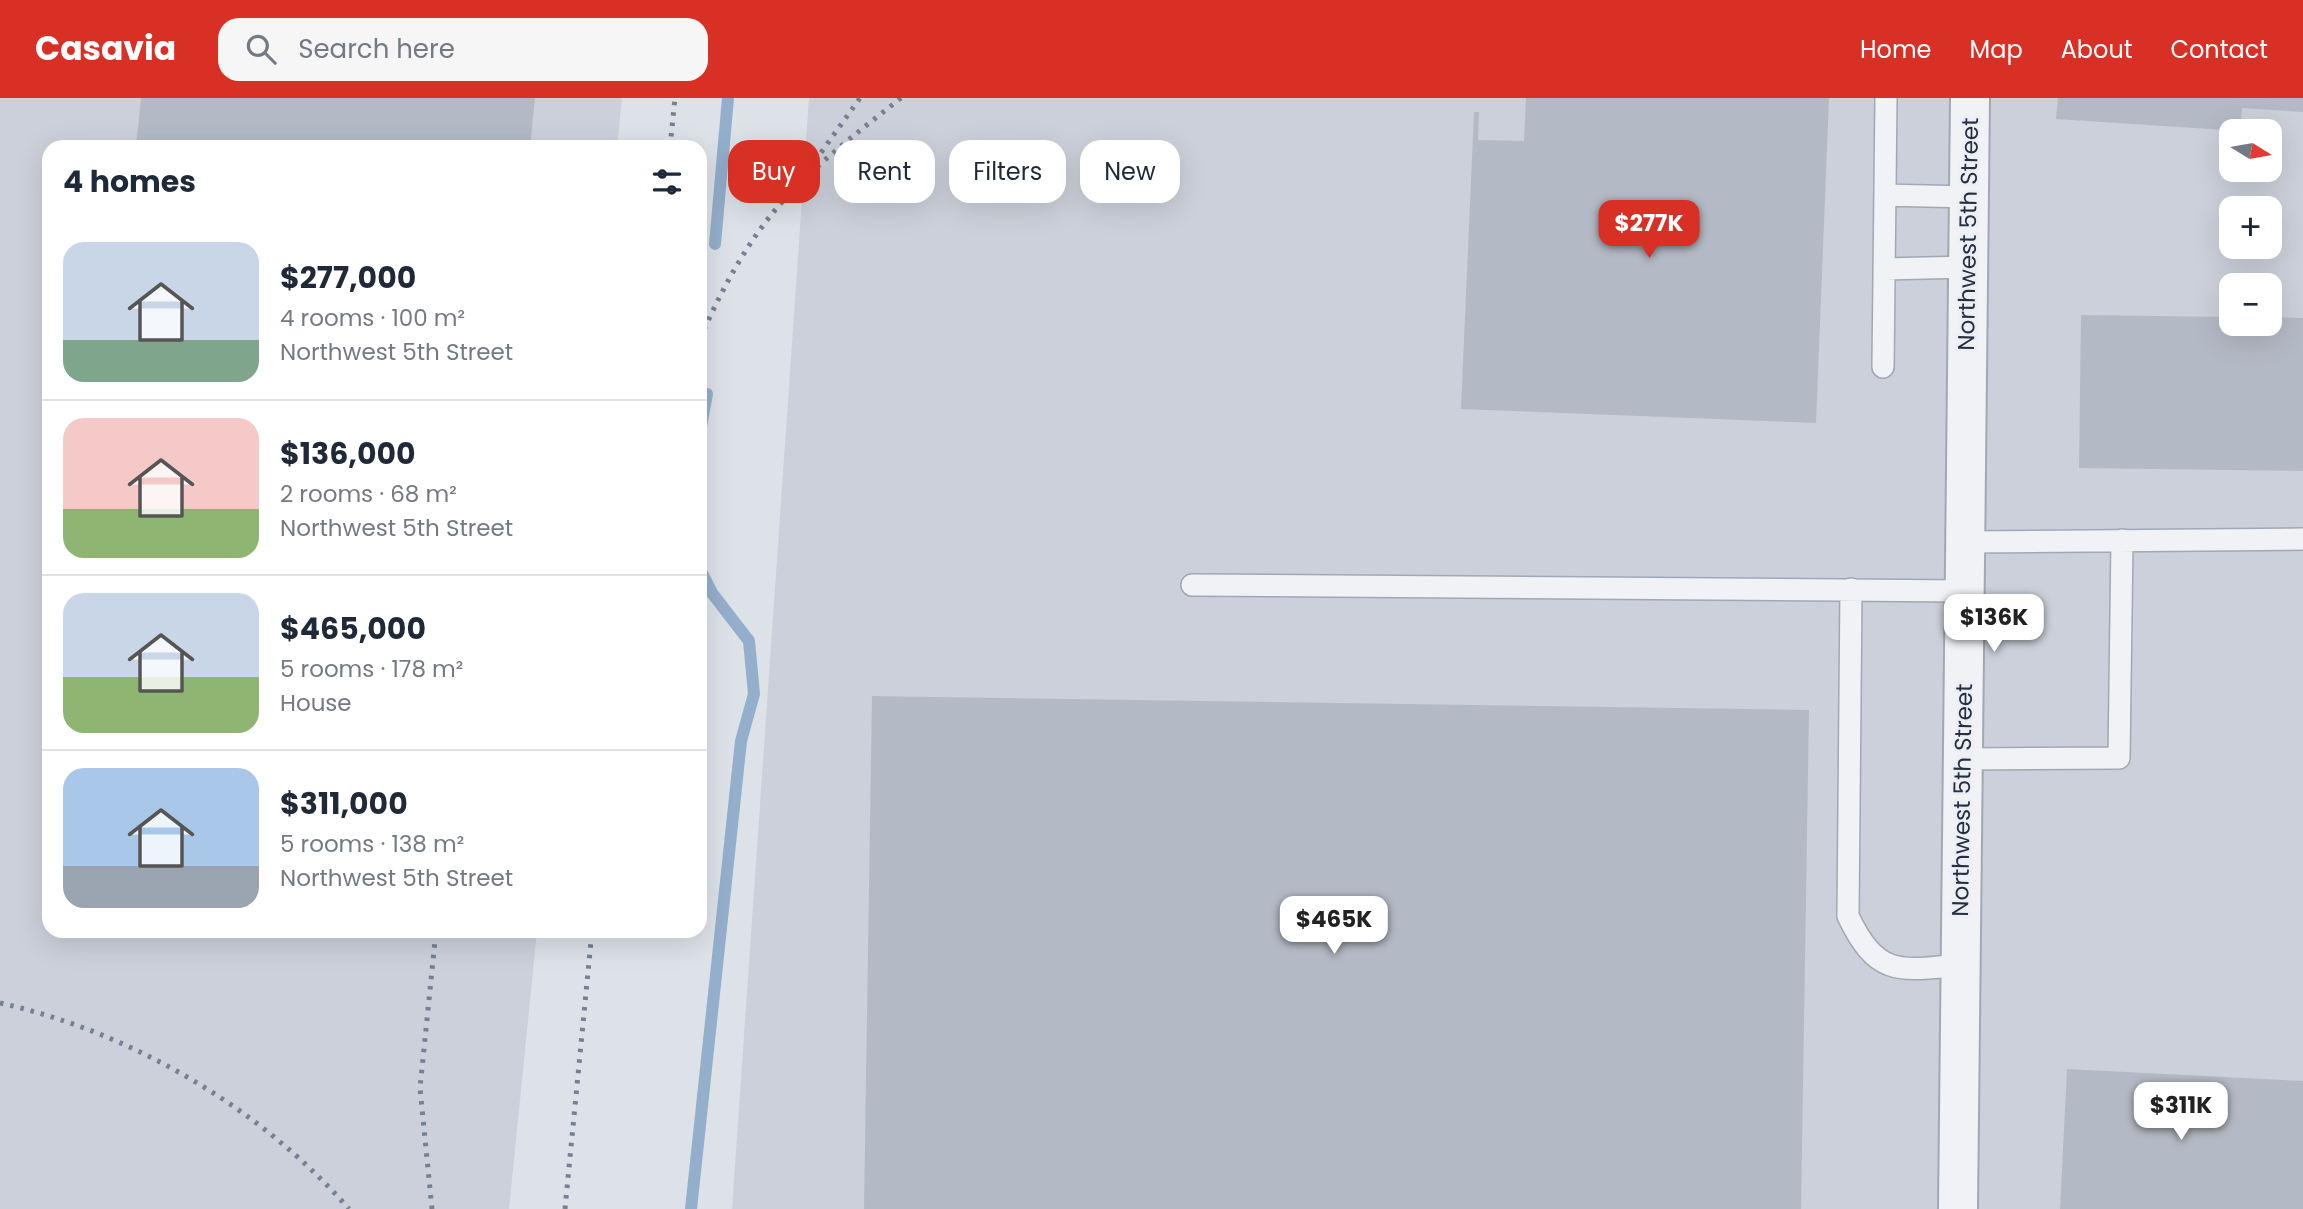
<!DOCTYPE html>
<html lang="en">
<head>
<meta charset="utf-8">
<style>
  :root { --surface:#fff; --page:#f6f6f7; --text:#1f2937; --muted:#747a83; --line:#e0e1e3; --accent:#d93025 }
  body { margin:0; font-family:Poppins,sans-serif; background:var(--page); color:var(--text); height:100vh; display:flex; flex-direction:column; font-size:26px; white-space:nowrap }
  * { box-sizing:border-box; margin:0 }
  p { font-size:23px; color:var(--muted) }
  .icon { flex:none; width:38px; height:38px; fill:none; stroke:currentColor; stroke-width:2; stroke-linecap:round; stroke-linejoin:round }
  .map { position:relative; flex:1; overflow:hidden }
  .side { position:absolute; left:42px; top:42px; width:665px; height:798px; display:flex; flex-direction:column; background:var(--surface); border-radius:21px; box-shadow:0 7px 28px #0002 }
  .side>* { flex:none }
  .guide { position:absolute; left:728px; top:42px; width:665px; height:63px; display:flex; gap:14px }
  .needle { width:46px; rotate:101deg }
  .buttons { position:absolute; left:2219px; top:21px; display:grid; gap:14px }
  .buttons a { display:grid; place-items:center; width:63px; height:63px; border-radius:14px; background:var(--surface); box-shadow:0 7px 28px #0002; font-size:35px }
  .price { position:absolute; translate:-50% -60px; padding:0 16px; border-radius:14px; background:#fff; color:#222; font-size:23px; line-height:46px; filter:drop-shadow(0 2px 4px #0008) }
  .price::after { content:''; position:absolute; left:50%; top:42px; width:21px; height:16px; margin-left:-10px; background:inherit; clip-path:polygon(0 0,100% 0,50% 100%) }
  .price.selected { background:var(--accent); color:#fff }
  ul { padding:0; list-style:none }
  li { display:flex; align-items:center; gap:21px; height:175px; padding:0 21px }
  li+li { border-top:2px solid var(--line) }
  li span { display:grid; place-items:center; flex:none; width:196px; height:140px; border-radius:21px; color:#555 }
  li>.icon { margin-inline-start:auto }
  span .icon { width:84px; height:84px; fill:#fffc; stroke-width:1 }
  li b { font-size:30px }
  h2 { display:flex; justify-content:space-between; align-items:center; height:84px; padding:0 21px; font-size:30px }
  .pill { padding:0 24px; border-radius:21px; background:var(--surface); box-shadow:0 7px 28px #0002; font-size:24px; line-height:63px }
  .pill.selected { background:var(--accent); color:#fff }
  header { display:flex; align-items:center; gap:42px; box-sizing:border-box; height:98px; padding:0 35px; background:var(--accent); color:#fff }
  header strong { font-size:33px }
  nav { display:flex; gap:38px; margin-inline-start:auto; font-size:24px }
  .search { width:490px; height:63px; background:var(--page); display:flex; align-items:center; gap:18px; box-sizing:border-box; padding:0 24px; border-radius:21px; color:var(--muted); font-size:26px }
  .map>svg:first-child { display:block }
  .built { fill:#cbd0da; fill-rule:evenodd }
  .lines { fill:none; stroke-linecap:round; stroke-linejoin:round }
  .stream { stroke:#94afcc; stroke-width:12 }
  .building { fill:#b4bac5 }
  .service-casing { stroke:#a2a8b2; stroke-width:24 }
  .minor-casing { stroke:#a2a8b2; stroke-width:42 }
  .service { stroke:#f0f2f6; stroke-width:21 }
  .minor { stroke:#f0f2f6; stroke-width:38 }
  .rail { stroke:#758093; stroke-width:5; stroke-dasharray:3.5 7; stroke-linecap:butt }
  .labels { text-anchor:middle; stroke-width:6; stroke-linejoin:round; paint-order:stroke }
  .street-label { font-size:23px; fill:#252f40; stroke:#ecf0f6 }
</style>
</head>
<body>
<header>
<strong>Casavia</strong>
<div class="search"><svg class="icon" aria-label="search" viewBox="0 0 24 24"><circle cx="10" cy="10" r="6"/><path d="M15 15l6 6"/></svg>Search here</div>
<nav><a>Home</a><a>Map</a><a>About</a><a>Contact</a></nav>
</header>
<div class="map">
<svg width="2303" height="1111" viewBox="0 0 2303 1111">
  <rect width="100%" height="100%" fill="#dde1e8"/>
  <path class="built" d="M0,0h622l-5,49h-568v784h488l-28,278h-509z
    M809,0h1494v1111h-1571zM2231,33h39v39h-39zM2231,110h39v39h-39zM2231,187h39v39h-39z"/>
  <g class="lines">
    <path class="stream" d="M715,146l13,-146
      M700,334l7,-38
      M691,1111l50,-468 13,-47 -5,-53 -37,-48 -12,-24"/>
  </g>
  <path class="building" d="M141,0h394l-5,49h-394z
    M1526,0h303l-13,325 -355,-14 13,-297h5l-1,28 46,1z
    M2058,0h245v14l-61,-4 -2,23 -184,-12z
    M2081,217l150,2v7h39v-7l33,1v153l-224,-3z
    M872,598l937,14 -8,499h-937z
    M2067,971l236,12v128h-243z"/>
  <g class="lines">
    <defs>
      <path id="service" d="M1885,97l84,2
        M1884,171l84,-2
        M1883,269l3,-269
        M1965,444l338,-3
        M1192,487l773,6
        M1851,491l-3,327c29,61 51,55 112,49
        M1963,661l156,-1 3,-218"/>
      <path id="minor" d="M1958,1111l12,-1111"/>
    </defs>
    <use href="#service" class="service-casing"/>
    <use href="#minor" class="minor-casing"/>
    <use href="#service" class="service"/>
    <use href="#minor" class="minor"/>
    <path class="rail" d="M670,49l5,-49
      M815,63l45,-63
      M700,241c19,-44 44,-92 76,-130 36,-42 82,-77 125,-111
      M0,905c131,29 261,105 349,206
      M432,1111l-12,-121 16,-157
      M565,1111l27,-278"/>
  </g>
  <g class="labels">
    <g class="street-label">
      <text transform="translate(1968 136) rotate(-89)" y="8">Northwest 5th Street</text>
      <text transform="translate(1962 702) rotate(-89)" y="8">Northwest 5th Street</text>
    </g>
  </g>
</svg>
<div class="buttons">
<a><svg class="needle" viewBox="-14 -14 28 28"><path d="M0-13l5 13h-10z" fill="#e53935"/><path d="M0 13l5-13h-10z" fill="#747a83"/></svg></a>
<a>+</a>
<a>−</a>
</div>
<b class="price selected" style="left:1649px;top:162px">$277K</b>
<b class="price" style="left:1994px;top:556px">$136K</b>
<b class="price" style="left:1334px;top:858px">$465K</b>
<b class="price" style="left:2181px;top:1044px">$311K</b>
<div class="guide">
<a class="pill selected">Buy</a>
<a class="pill">Rent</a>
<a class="pill">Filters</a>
<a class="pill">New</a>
</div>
<section class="side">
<h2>4 homes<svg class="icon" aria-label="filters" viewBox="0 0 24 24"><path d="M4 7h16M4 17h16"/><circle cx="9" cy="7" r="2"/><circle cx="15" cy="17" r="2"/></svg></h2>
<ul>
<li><span style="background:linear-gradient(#c9d6e8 70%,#7fa58c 0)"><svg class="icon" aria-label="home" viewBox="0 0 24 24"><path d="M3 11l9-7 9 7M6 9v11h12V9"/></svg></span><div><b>$277,000</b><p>4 rooms · 100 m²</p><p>Northwest 5th Street</p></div></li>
<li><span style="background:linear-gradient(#f6c9c9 65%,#8fb573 0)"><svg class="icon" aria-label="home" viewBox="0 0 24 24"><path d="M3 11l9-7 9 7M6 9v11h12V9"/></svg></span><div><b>$136,000</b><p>2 rooms · 68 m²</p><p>Northwest 5th Street</p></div></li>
<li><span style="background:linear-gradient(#c9d6e8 60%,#8fb573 0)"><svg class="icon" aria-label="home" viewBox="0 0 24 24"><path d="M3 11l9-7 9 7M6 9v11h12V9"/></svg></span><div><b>$465,000</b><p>5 rooms · 178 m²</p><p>House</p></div></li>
<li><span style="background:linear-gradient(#a9c7e8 70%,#9aa5b1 0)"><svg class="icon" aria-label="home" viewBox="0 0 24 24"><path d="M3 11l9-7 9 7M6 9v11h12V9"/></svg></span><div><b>$311,000</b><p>5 rooms · 138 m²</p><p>Northwest 5th Street</p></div></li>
</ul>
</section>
</div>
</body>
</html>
